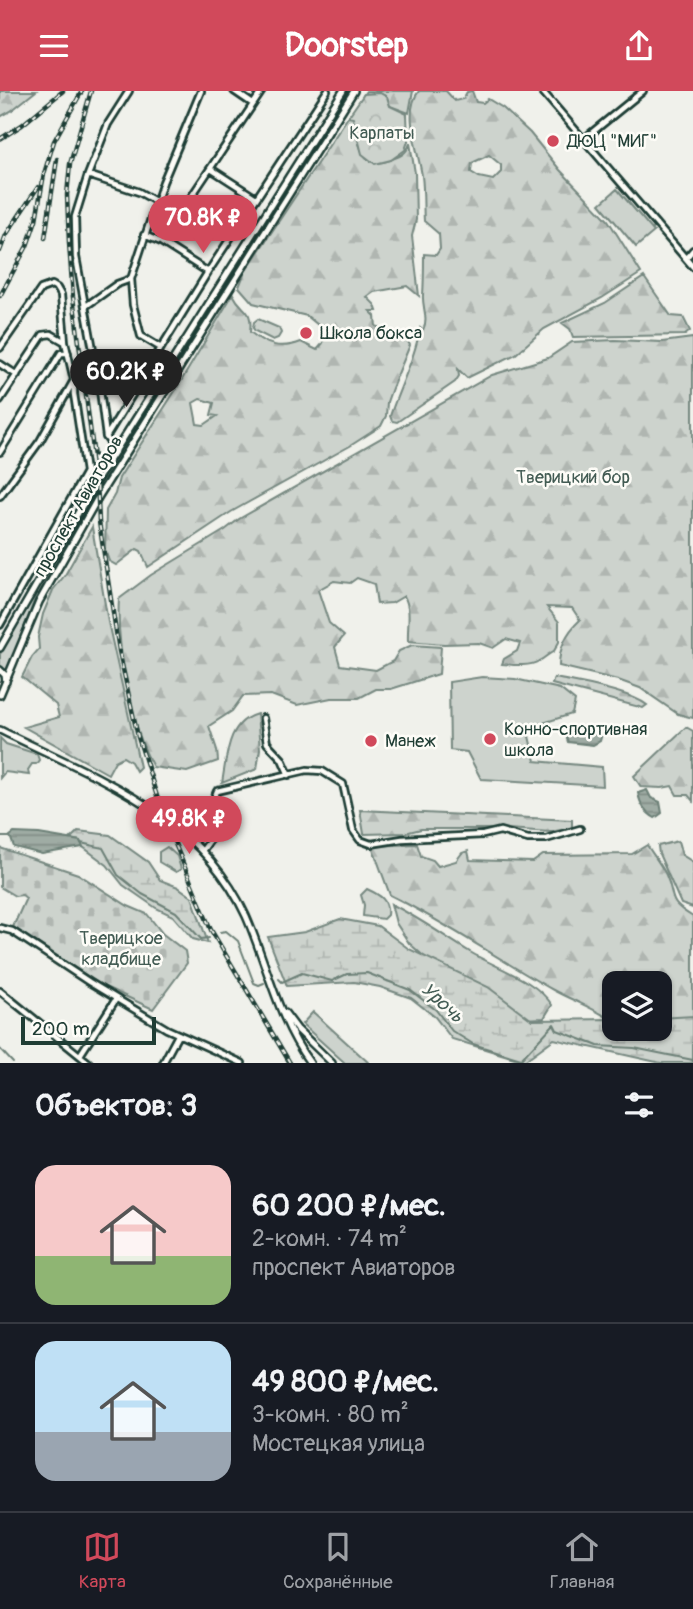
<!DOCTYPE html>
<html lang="ru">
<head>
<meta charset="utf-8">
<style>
  :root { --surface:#171b24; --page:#20242c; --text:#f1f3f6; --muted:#9ea1a6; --line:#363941; --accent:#d1495b }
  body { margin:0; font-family:Pangolin,sans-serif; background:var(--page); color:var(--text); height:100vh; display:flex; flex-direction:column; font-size:26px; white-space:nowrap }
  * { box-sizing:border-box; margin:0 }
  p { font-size:23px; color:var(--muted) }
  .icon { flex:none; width:38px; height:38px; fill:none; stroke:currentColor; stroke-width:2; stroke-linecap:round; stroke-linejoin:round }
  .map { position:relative; height:972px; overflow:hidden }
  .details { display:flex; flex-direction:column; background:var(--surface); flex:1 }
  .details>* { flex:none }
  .fabs { position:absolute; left:602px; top:880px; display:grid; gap:14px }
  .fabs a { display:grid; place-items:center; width:70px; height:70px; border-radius:14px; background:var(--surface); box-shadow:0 2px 5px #0004; font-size:35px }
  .scale { position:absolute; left:21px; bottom:18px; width:135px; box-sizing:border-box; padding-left:7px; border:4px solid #1f3d34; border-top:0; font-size:19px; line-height:24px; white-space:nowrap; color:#1f3d34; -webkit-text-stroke:5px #fdfcf7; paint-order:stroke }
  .price { position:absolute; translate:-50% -60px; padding:0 16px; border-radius:24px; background:var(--accent); color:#fff; font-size:23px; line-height:46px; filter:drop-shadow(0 2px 4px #0008) }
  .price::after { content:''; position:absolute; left:50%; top:42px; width:21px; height:16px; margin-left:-10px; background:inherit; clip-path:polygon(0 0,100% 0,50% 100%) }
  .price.active { background:#222; color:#fff }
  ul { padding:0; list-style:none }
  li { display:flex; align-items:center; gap:21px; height:175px; padding:0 35px }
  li+li { border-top:2px solid var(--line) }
  li span { display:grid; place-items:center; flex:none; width:196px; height:140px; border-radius:21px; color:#555 }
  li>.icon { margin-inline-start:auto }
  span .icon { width:84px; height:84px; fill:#fffc; stroke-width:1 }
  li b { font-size:30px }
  h2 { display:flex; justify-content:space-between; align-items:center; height:84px; padding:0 35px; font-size:30px }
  header { display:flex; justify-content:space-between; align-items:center; height:91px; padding:0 35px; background:var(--accent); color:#fff; font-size:32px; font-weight:700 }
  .tab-bar { display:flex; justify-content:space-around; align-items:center; height:98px; border-top:2px solid var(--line); background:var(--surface); font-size:19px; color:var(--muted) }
  .tab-bar a { display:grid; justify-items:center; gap:4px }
  .tab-bar .active { color:var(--accent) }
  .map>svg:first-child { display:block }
  .grass { fill:#cdd3cd; stroke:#768880; stroke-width:2 }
  .forest { fill:url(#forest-firs); stroke:#768880; stroke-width:2; fill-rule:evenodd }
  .wetland { fill:url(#wetland-marsh); stroke:#768880; stroke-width:2 }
  .cemetery { fill:url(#cemetery-stones); stroke:#768880; stroke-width:2 }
  .park { fill:url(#park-crowns); stroke:#768880; stroke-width:2 }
  .water { fill:url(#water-rules); stroke:#6c8077; stroke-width:2 }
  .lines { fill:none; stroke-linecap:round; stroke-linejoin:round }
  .stream { stroke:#6c8077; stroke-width:2 }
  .minor-casing { stroke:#1f3d34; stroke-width:10 }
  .major-casing { stroke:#1f3d34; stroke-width:10 }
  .minor { stroke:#fdfcf7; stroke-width:4.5 }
  .major { stroke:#fdfcf7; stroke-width:5 }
  .rail-casing { stroke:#1f3d34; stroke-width:4.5 }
  .rail { stroke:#fdfcf7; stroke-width:2; stroke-dasharray:5; stroke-linecap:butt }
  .poi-dot { fill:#d1495b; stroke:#fdfcf7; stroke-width:2.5 }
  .labels { text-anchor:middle; stroke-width:5; stroke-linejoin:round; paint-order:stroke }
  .park-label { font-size:18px; fill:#425b53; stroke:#fdfcf7 }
  .poi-label { font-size:18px; fill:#1f3d34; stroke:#fdfcf7; text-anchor:start }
  .street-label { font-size:18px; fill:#1f3d34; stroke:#fdfcf7 }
  .water-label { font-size:19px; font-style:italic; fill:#455e56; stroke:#fdfcf7 }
</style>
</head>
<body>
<header><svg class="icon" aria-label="menu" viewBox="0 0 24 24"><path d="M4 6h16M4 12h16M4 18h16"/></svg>Doorstep<svg class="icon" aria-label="share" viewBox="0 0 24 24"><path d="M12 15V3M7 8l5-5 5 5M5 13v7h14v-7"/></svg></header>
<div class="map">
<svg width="693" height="972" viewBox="0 0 693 972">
  <defs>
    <pattern id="forest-firs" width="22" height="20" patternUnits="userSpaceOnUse" patternTransform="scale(1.75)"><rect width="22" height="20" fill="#cdd3cd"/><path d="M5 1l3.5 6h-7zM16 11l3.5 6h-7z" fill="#b0b6b1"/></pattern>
    <pattern id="wetland-marsh" width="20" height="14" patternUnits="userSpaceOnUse" patternTransform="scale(1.75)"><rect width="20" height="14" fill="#cdd3cd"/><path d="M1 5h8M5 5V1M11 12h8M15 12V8" fill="none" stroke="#b0b6b1"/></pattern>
    <pattern id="cemetery-stones" width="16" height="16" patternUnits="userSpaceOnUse" patternTransform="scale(1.75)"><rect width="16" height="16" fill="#cdd3cd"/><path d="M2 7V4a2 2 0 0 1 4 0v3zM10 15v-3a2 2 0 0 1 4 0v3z" fill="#b0b6b1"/></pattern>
    <pattern id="park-crowns" width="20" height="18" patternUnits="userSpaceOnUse" patternTransform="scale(1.75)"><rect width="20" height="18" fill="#cdd3cd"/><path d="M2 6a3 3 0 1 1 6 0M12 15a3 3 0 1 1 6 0" fill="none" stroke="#b0b6b1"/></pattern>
    <pattern id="water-rules" width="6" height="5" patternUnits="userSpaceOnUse" patternTransform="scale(1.75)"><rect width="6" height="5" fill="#9faca4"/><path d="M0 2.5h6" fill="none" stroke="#818d86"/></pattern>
  </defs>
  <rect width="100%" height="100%" fill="#f0f1eb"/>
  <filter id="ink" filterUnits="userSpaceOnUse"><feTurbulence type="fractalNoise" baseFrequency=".0143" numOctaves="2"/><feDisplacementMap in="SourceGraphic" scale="14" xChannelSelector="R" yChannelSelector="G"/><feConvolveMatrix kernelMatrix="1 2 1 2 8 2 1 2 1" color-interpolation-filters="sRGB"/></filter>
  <g filter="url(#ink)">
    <path class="grass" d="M617,98l37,43 -18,15 -36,-43z
      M258,228l21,9 2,5 -3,5 -5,2 -18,-9 -2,-3 1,-6z
      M96,396v5l-60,104 -29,78 -7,-6v-14z
      M482,586l33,2 45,10 15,12 -3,13 -45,14 8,33 67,6 1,19 -122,-7 -14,-27 -17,-2 -1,-68z
      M0,647l6,6 31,10 2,6 -3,4h-4l-4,6 1,5 -24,-3 -5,6z
      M167,756l10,9 4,13 -5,3 -17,-10v-10z"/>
    <path class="forest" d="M0,0h36l-25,20 -11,6z
      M366,0h47l-4,22 -19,-7 -3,-9 -7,-4 -16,1z
      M419,0h27l9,10 8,-2 4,-7 5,-1 4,11 7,1 5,-4 15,9 27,25 30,37 48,50 33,53 -39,25 -58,31 -28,25 -49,24 -9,-9 1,7 -4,6 -58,40 -5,-1 -2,-5c10,-30 25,-58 30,-88l3,2c6,-11 -1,-23 0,-35 1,-14 1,-27 1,-41l12,1 4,-6 -1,-15 -15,-13c-1,-15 0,-30 -2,-45 -3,-23 -20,-65 -3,-85zM489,64l12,10v7l-8,8 -14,-3 -8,-5 1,-9z
      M348,26h5c5,22 6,55 37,43 10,-4 17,-6 20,-17l5,30 1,47 -4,16 7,60 -12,-10 -33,6 -7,5 8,8 2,6h-7l5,5 1,10 22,10 7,1 5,8 -18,43 -5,14 -1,14 -5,10 -31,20 -119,66 -83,55 -7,-16 -4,-2 -21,16 -7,-4 -4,-11 1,-40 9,-16 4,-16 58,-90 56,-94c9,19 20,13 17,38 16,13 30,18 51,10l16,8 6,-7 1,-13 -17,-14 -54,-13 -14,-16 6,-15zM200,308l14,4 -3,12 6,1 -13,9 -7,-1 -4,-21z
      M644,186l27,39 12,1 7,14 -5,4 -112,2 -3,-8 -8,-6 43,-20z
      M693,247v380l-15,-4 -38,-26 -22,-8 -59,-14c0,-19 7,-33 21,-46l-8,-12 -25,-1 12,15v20l-5,9c-6,3 -9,7 -15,10 -10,6 -25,4 -37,3l2,-5 13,-8 3,-8 -14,-4 -13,9 -14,-5 -35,1 -36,-3c-1,-15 4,-31 -4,-45l-12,7 -15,1 -3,-20 -17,-6 -7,5 -16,-2 -16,9 11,33 15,13 -9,11 5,18 36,5 17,-9 6,-10 13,-6 29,2 -2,27 -48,15h-15l-17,9h-28l-34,7 -26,-10 -28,1 -11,15 -23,15 8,24 1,11 -31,11 -34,-5c-22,-40 -37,-123 -34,-168l32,-24 74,-45 14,-11 253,-144 56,-17 24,-16 43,-2 47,2z
      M92,436l16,95 32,145 -4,4 -5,-9 -8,-5 -8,4 -7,13 -84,-47 35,-10 -3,-12 -34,-28 10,-20 7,-8 -1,-12 5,-23 10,-24 12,-15z
      M554,587c23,4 75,13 93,27l-4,3 -91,-24z
      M257,623l3,35 -3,20 -35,14c5,-27 5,-61 35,-69z
      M686,636l7,4v70l-5,-6h-11l-5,-9 -10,2 -21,-1 -7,-11z
      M360,719l212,10v8l-22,4 -42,-3h-87l-16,4 -41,1z
      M678,750l4,14 11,7v46l-12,-4 -22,-50 -1,-8z
      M417,753l4,12 12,4 5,6 18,-5 6,-8 6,-2 2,9 63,2 10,-7 89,-1 15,-9c6,10 14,19 19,30 11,24 -1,25 27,42v138l-33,-26v-46h-46v39c-19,-14 -41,-21 -61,-32 -55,-31 -107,-67 -163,-95l-18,-49z
      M367,798c13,6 22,11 20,26l-4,4 -20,-3 1,-11 -3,-10z
      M391,813c28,14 53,32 79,48 26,16 65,27 82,53l-8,13 -23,1 -92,-58 -20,-18 -13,-20z
      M313,921l56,51h-24l-43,-39z"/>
    <path class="wetland" d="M78,740l32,4 38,27 12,18 18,7 14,10 16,46 -15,-4 -20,-23 -17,-8 -33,-23 -16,-20 -24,-18 -3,-6 -10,-2z
      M340,828l38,7 31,23 79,38 44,33 82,-1v10h46v-11l33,-2v47h-32l-107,-24 -30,22 -72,-22 -17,-22 -24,-19 -31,-11 -26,-5 -67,4 -19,-49 37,-5z"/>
    <path class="cemetery" d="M0,757l78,26 50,32 19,8 16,20 22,17 2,12 -34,46 -50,-23 -90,-59 13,-29 -4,-3 -7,1 -15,-9z"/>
    <path class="park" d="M380,2l7,4 3,9 17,8 1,27 -3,9 -14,10 -16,4 -13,-10 -9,-36 -5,-1 16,-23z"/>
    <path class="water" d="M578,638h10l14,5 -2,7 -7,4 -25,-3 -2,-6 4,-5z
      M647,699l4,8 9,4 2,11 -7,5c-9,-5 -15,-14 -17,-25z
      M14,742l25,1 41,7 3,6 -41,7 -28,-7 -4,-11z"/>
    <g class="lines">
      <path class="stream" d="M0,746h10
        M81,752l22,5 15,27 24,19 34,18 25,27 8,-1
        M220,841l6,-1 12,10 16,42 5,2 5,-2
        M279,888l3,3 20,-9 30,8 15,-7 20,-1 43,17 26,20 16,21 21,13 48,15 33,-35 3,6 41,16 36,2 59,12
        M0,958l13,14"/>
      <defs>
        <path id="minor" d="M234,0l19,13
          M542,0l151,176
          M584,48l59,-48
          M211,78l45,29
          M88,84l51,17 18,10
          M144,144l17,7 47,30
          M161,151l101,-151
          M686,167l7,-8
          M86,215l31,-22 14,-5
          M0,257l41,-59 11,-4 5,3 4,7 4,47 9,38v14l12,78 -86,153
          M161,257l-20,-12 -8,-31 -2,-26 32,-97 38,-91
          M0,273l17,11
          M0,309l43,-65 8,-1 14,8
          M106,346l102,-165 119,-181
          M116,360l-10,-14 -7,-55 -23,-125 -1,-40 13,-42 20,-51 21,-33
          M0,361l61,-99h7
          M0,405l40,-55 33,-59
          M263,627l4,25 15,16 7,16
          M202,760l14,-19 -5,-26 6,-15 90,-21 15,1 21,13 10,46 7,10 11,4 31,-5 81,-4 17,-4 28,8h18l34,-10
          M0,837l12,3 77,51 78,47 75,34
          M0,900l89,72
          M80,964l36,-56
          M163,972l15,-28"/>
        <path id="major" d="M0,557l97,-168 246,-389
          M0,579l5,5 1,7
          M0,604l39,-93 60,-106 255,-405
          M0,639c95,47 199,83 246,186 21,48 32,104 64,147
          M285,922l12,16 35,34"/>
      </defs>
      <use href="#minor" class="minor-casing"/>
      <use href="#major" class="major-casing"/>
      <use href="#minor" class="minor"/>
      <use href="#major" class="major"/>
      <defs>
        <path id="rail" d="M91,0l-21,73 -3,31 2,48 4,54 24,183 2,42 20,129 19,86 25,78 48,115 79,133
          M0,48l22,-14 41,-34
          M45,147l12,-79
          M0,160l6,-16 32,-48
          M0,205l27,-50 9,-26 8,-46 10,-33 28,-50"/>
      </defs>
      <use href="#rail" class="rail-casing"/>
      <use href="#rail" class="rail"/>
    </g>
  </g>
  <g class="poi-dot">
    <circle cx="553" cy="50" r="7"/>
    <circle cx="306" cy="242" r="7"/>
    <circle cx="490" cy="648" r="7"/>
    <circle cx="371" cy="650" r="7"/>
  </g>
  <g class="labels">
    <g class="park-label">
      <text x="382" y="48">Карпаты</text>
      <text x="573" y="392">Тверицкий бор</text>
      <text x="121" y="853">Тверицкое<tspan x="121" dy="21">кладбище</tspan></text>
    </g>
    <g class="poi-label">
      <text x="567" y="56">ДЮЦ "МИГ"</text>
      <text x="320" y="248">Школа бокса</text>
      <text x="504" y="644">Конно-спортивная<tspan x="504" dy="21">школа</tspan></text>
      <text x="385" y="656">Манеж</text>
    </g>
    <g class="street-label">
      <text transform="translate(78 415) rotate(-60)" y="6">проспект Авиаторов</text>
    </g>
    <g class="water-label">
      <text transform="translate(443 911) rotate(42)" y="7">Урочь</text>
    </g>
  </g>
</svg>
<div class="fabs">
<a><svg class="icon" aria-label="layers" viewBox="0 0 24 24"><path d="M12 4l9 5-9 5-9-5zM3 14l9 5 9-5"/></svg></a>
</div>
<div class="scale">200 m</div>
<b class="price" style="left:203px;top:164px">70.8K ₽</b>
<b class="price active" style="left:126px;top:318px">60.2K ₽</b>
<b class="price" style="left:189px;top:765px">49.8K ₽</b>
</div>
<section class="details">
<h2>Объектов: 3<svg class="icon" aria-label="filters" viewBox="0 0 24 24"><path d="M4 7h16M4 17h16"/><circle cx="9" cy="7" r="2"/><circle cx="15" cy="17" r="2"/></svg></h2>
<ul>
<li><span style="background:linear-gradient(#f6c9c9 65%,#8fb573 0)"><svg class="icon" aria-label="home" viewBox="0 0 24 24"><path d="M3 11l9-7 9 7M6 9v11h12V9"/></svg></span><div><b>60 200 ₽/мес.</b><p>2-комн. · 74 m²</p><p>проспект Авиаторов</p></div></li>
<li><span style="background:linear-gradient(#bfe0f5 65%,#9aa5b1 0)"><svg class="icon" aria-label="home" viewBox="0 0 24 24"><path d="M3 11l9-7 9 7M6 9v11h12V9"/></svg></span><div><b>49 800 ₽/мес.</b><p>3-комн. · 80 m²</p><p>Мостецкая улица</p></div></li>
</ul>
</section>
<nav class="tab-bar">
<a class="active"><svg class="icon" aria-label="map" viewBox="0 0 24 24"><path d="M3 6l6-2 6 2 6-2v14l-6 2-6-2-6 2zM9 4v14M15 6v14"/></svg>Карта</a>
<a><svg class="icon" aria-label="saved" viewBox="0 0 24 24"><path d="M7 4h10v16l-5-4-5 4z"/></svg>Сохранённые</a>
<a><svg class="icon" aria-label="home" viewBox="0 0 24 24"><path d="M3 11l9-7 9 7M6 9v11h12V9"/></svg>Главная</a>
</nav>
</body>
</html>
